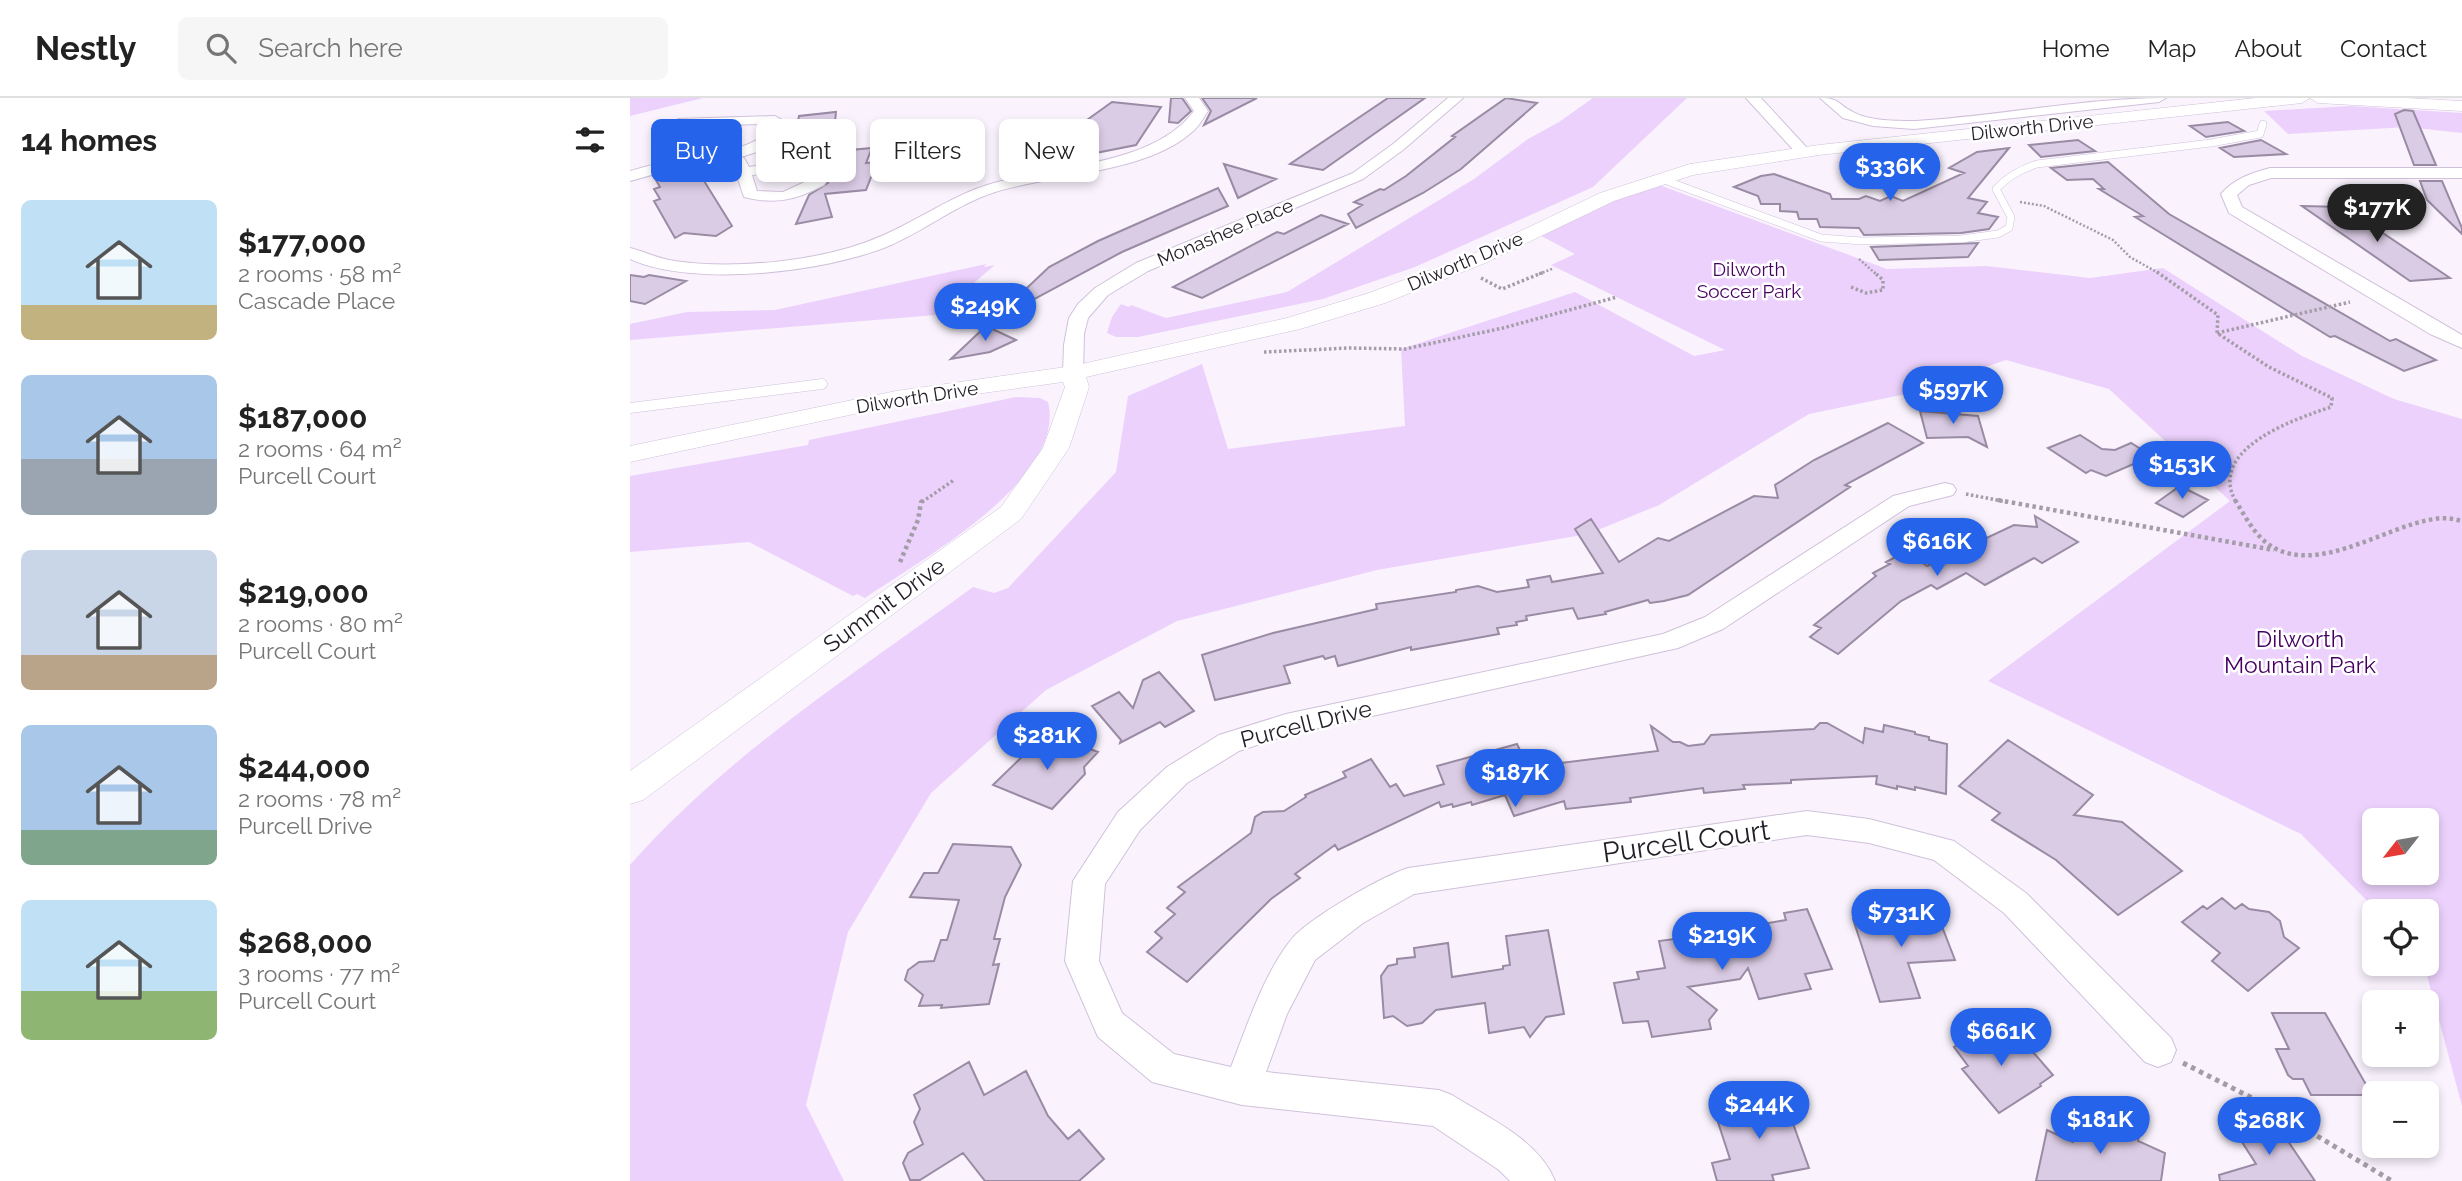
<!DOCTYPE html>
<html lang="en">
<head>
<meta charset="utf-8">
<style>
  :root { --surface:#fff; --page:#f6f6f6; --text:#222; --muted:#767676; --line:#e0e0e0; --accent:#2563eb }
  body { margin:0; font-family:Raleway,sans-serif; background:var(--page); color:var(--text); height:100vh; display:flex; flex-direction:column; font-size:26px; white-space:nowrap }
  * { box-sizing:border-box; margin:0 }
  p { font-size:23px; color:var(--muted) }
  .icon { flex:none; width:38px; height:38px; fill:none; stroke:currentColor; stroke-width:2; stroke-linecap:round; stroke-linejoin:round }
  .map { position:relative; flex:1; overflow:hidden }
  .side { display:flex; flex-direction:column; background:var(--surface); width:630px }
  .side>* { flex:none }
  .top-card { position:absolute; left:21px; top:21px; width:665px; height:63px; display:flex; gap:14px }
  .needle { width:46px; rotate:239deg }
  .tools { position:absolute; left:1732px; top:710px; display:grid; gap:14px }
  .tools a { display:grid; place-items:center; width:77px; height:77px; border-radius:10px; background:var(--surface); box-shadow:0 4px 10px #0003; font-size:35px }
  .price { position:absolute; translate:-50% -60px; padding:0 16px; border-radius:24px; background:var(--accent); color:#fff; font-size:23px; line-height:46px; filter:drop-shadow(0 2px 4px #0008) }
  .price::after { content:''; position:absolute; left:50%; top:42px; width:21px; height:16px; margin-left:-10px; background:inherit; clip-path:polygon(0 0,100% 0,50% 100%) }
  .price.on { background:#222; color:#fff }
  ul { padding:0; list-style:none }
  li { display:flex; align-items:center; gap:21px; height:175px; padding:0 21px }
  li span { display:grid; place-items:center; flex:none; width:196px; height:140px; border-radius:10px; color:#555 }
  li>.icon { margin-inline-start:auto }
  span .icon { width:84px; height:84px; fill:#fffc; stroke-width:1 }
  li b { font-size:30px }
  h2 { display:flex; justify-content:space-between; align-items:center; height:84px; padding:0 21px; font-size:30px }
  .tag { padding:0 24px; border-radius:10px; background:var(--surface); box-shadow:0 4px 10px #0003; font-size:24px; line-height:63px }
  .tag.on { background:var(--accent); color:#fff }
  header { display:flex; align-items:center; gap:42px; box-sizing:border-box; height:98px; padding:0 35px; background:var(--surface); border-bottom:2px solid var(--line) }
  header strong { font-size:33px }
  nav { display:flex; gap:38px; margin-inline-start:auto; font-size:24px }
  .search { width:490px; height:63px; background:var(--page); display:flex; align-items:center; gap:18px; box-sizing:border-box; padding:0 24px; border-radius:10px; color:var(--muted); font-size:26px }
  main { display:flex; flex:1; min-height:0 }
  .map>svg:first-child { display:block }
  .green { fill:#ebd1fb; fill-rule:evenodd }
  .building { fill:#dbcce5; stroke:#998ba3; stroke-width:2 }
  .lines { fill:none; stroke-linecap:round; stroke-linejoin:round }
  .service-far1-casing { stroke:#d0c1da; stroke-width:8 }
  .service-casing { stroke:#d0c1da; stroke-width:11 }
  .minor-casing { stroke:#d0c1da; stroke-width:2 }
  .tertiary-casing { stroke:#d0c1da; stroke-width:1 }
  .path-far3 { stroke:#a49da8; stroke-width:2.5; stroke-dasharray:2 2; stroke-linecap:butt }
  .path-far2 { stroke:#a49da8; stroke-width:3.5; stroke-dasharray:2.5 2.5; stroke-linecap:butt }
  .path-far1 { stroke:#a49da8; stroke-width:4.5; stroke-dasharray:3.5 3.5; stroke-linecap:butt }
  .path { stroke:#a49da8; stroke-width:5; stroke-dasharray:4.5 4.5; stroke-linecap:butt }
  .service-far1 { stroke:#fff; stroke-width:7 }
  .service { stroke:#fff; stroke-width:10 }
  .minor { fill:#fff; fill-rule:evenodd }
  .tertiary { fill:#fff; fill-rule:evenodd }
  .labels { text-anchor:middle; stroke-width:5; stroke-linejoin:round; paint-order:stroke }
  .far-street-label { font-size:19px; fill:#231d27; stroke:#fff }
  .far-park-label { font-size:19px; fill:#460061; stroke:#fff }
  .street-label { font-size:23px; fill:#231d27; stroke:#fff }
  .park-label { font-size:23px; fill:#460061; stroke:#fff }
  .near-street-label { font-size:28px; fill:#231d27; stroke:#fff }
</style>
</head>
<body>
<header>
<strong>Nestly</strong>
<div class="search"><svg class="icon" aria-label="search" viewBox="0 0 24 24"><circle cx="10" cy="10" r="6"/><path d="M15 15l6 6"/></svg>Search here</div>
<nav><a>Home</a><a>Map</a><a>About</a><a>Contact</a></nav>
</header>
<main>
<section class="side">
<h2>14 homes<svg class="icon" aria-label="filters" viewBox="0 0 24 24"><path d="M4 7h16M4 17h16"/><circle cx="9" cy="7" r="2"/><circle cx="15" cy="17" r="2"/></svg></h2>
<ul>
<li><span style="background:linear-gradient(#bfe0f5 75%,#c2b280 0)"><svg class="icon" aria-label="home" viewBox="0 0 24 24"><path d="M3 11l9-7 9 7M6 9v11h12V9"/></svg></span><div><b>$177,000</b><p>2 rooms · 58 m²</p><p>Cascade Place</p></div></li>
<li><span style="background:linear-gradient(#a9c7e8 60%,#9aa5b1 0)"><svg class="icon" aria-label="home" viewBox="0 0 24 24"><path d="M3 11l9-7 9 7M6 9v11h12V9"/></svg></span><div><b>$187,000</b><p>2 rooms · 64 m²</p><p>Purcell Court</p></div></li>
<li><span style="background:linear-gradient(#c9d6e8 75%,#b9a48a 0)"><svg class="icon" aria-label="home" viewBox="0 0 24 24"><path d="M3 11l9-7 9 7M6 9v11h12V9"/></svg></span><div><b>$219,000</b><p>2 rooms · 80 m²</p><p>Purcell Court</p></div></li>
<li><span style="background:linear-gradient(#a9c7e8 75%,#7fa58c 0)"><svg class="icon" aria-label="home" viewBox="0 0 24 24"><path d="M3 11l9-7 9 7M6 9v11h12V9"/></svg></span><div><b>$244,000</b><p>2 rooms · 78 m²</p><p>Purcell Drive</p></div></li>
<li><span style="background:linear-gradient(#bfe0f5 65%,#8fb573 0)"><svg class="icon" aria-label="home" viewBox="0 0 24 24"><path d="M3 11l9-7 9 7M6 9v11h12V9"/></svg></span><div><b>$268,000</b><p>3 rooms · 77 m²</p><p>Purcell Court</p></div></li>
</ul>
</section>
<div class="map">
<svg width="1832" height="1083" viewBox="0 0 1832 1083">
  <rect width="100%" height="100%" fill="#faf3fe"/>
  <path class="green" d="M0,0h73l-73,18z
    M963,0h94l-94,89 -178,80 -92,32 -185,38h-22l-9,-4 5,-16 9,-13 8,3 2,-2 35,13 121,-26 187,-113 54,-40 31,-17z
    M1720,8l112,7v20l-55,-6 -119,7 -24,-23z
    M1021,84l236,87 99,-3 104,12 73,-10 139,88 92,43 68,20v687l-38,-142h3v-52h-49l-77,-78 -313,-153 242,-180 -121,-112 -103,-29 -100,34 -97,20 -150,91 -71,29 -211,36 -200,51 -131,69 -115,103 -83,139 -42,173 38,76h-214v-316c98,-111 224,-191 343,-278l21,6 14,-5 108,-116 12,-76 74,-32 26,85 177,-23 -4,-77 174,-57 119,64 31,-6 -174,-85 24,-11 -41,-22zM1745,723h52v52h-52z
    M356,166l-2,3 11,-2 -59,50 -306,25v-16l57,-12 88,-2z
    M386,299l24,1 8,4c19,78 -128,158 -183,196l-8,-4 -4,2 -104,-54 -119,10v-76l178,-31 1,-5z"/>
  <path class="building" d="M541,0h11l9,13 -13,12 -9,-1z
    M572,0h55l-53,27 7,-14z
    M758,0h37l-102,72 -33,-6z
    M876,0l31,5 -76,66 -38,24 -67,35 -8,-14 14,-9 -8,-3 26,-13 4,1 22,-14 49,-39 -3,-1z
    M482,4l49,5 -25,38 -116,23z
    M1774,12l9,1 23,54h-22l-19,-51z
    M206,14l-1,10h4l-2,21 -39,5 1,-11h-4l4,-21z
    M1598,24l16,9 -38,6 -16,-11z
    M1448,42l17,11 -54,6 -12,-12z
    M1631,42l25,14 -52,3 -14,-9z
    M242,50l-6,15 11,-1 -11,28 -41,4 7,23 -36,7 13,-29 19,-12 -7,-14 8,-17z
    M1379,50l-41,50 19,4 -9,11 20,4 -9,12 -28,4 -97,2 -5,-7 -39,-1 -3,-8h-18l-2,-7 -17,-1v-7h-19l-3,-8 -24,-9 27,-11 13,-2 56,20 2,5h27l7,-3 14,5 11,-5 12,5 61,-28 -15,-5 28,-16z
    M1478,64l61,52 221,127 6,-2 40,21 -32,11 -69,-35 -5,1 -195,-120 8,-1 -44,-27h5l-11,-10 -26,1 -16,-12z
    M594,66l52,15 -38,19z
    M66,70l36,58 -16,10 -32,-3 -9,5 -21,-37 6,-2 -6,-10 6,-2 -6,-10z
    M1790,83h22l20,47v6l-35,-34z
    M588,90l10,18 -106,46 -108,58 -4,-6 39,-37 49,-26z
    M1672,108l42,1 106,71 -40,3z
    M691,117l27,9 -146,74 -29,-11 104,-55 7,2z
    M1348,145l-10,14 -89,3 -8,-13z
    M0,177l14,2 5,-2 37,6 -41,23 -15,-3z
    M356,228l30,14 -26,12 -39,7z
    M1290,313l58,5 9,31 -19,-10 -41,1z
    M1258,325l35,20 -78,42 5,2 -162,108 -24,6 -14,2 -2,-3 -43,12 1,2 -28,5 -5,-11 -47,8 1,4 -11,2 1,3 -20,3 2,6 -88,16v-3l-73,19 -3,-10 -10,3 -2,-3 -39,10 6,17 -75,17 -13,-45 71,-22 104,-24 -1,-5 80,-12v-2l22,-4 19,6 32,-5 -2,-7 23,-4 2,6 51,-9 -28,-44 16,-10 28,43 39,-24 11,3 85,-45 24,2 -3,-13 39,-25z
    M1450,337l22,14 13,1 16,-7 21,13 -46,20 -15,-6 -5,3 -38,-25z
    M1550,388l28,14 -25,17 -27,-14z
    M1405,418l43,26 -36,21 -8,-5 -49,27 -19,-12 -29,16 -6,-4 -30,16 -63,53 -28,-17 11,-9 -7,-3 62,-49 -3,-3 17,-9 -4,-2 21,-11 20,15 87,-41 23,2z
    M529,574l35,39 -29,16 -5,-5 -40,21 1,-3 -29,-34 27,-14 14,16 10,-28z
    M1190,625h7l36,20 2,-15 18,4 1,-7 31,7v2l14,3v3l18,4 -1,50 -31,-7v3l-18,-4v3l-21,-5 1,-8 -86,4v3l-48,2 2,4 -41,4 -1,-5 -73,10 1,4 -65,7 -2,-8 -50,15 -9,-21 -33,10 -1,-3 -18,5 -1,-3 -11,3 -2,-5 -101,48 -3,-5 -40,29 5,4 -29,21 -84,83 -40,-30 15,-14 -7,-6 20,-18 -8,-6 18,-16 -7,-5 73,-54 4,-16 8,-5 21,-1 22,-14 -1,-2 41,-18 -3,-5 28,-13 19,28 6,-3 8,12 40,-12 -7,-18 80,-22 11,23 130,-16 -7,-25 22,16h7l8,4 16,-2 7,-9 103,-6z
    M423,637l45,17 -14,15 1,7 -33,35 -59,-24 37,-36 12,-3z
    M1378,642l85,55 -19,20 48,7 60,49 -64,44 -62,-55 -64,-40 8,-7 -41,-27z
    M323,746l58,3 10,18 -16,32 -11,42h6l-7,26 6,-1 -10,40 -48,4 1,-3 -23,1 4,-11 -18,-15 3,-10 11,-8 15,-1 7,-21h6l12,-40 -49,-3 14,-24h14z
    M1592,800l13,11 7,-5 7,5 20,3 11,9 4,16 15,11 -51,43 -36,-30 8,-8 -38,-31 21,-16 4,3z
    M1177,811l25,60 -27,5 6,15 -52,10 -11,-31 -8,11 -52,8 29,23 -8,10 2,9 -59,8 -4,-16 -25,2 -9,-40 25,-4 -2,-7 28,-4 -6,-27 76,-10 -1,-2 52,-9 -2,-7z
    M1290,811l1,3 15,-1 19,49 -47,3 12,35 -40,4 -27,-83 35,-3 -1,-5z
    M918,832l16,84 -18,3 -16,20 -6,-10 -35,6 -4,-30 -49,7 -14,13 -15,3 -14,-10 -9,2 -3,-42 7,-10 9,-2v-5l18,-2 -1,-9 34,-5 4,34 51,-8v-3l7,-1 -4,-29z
    M1642,915h53l47,82h-61l-8,-16h-10l-5,-4 -12,-26h13z
    M1361,926l23,27 12,-7 27,31 -13,9 1,2 -42,27 -37,-44 6,-3 -14,-19z
    M339,964l15,33 42,-24 22,45 20,23 11,-9 25,29 -25,22h-94l-22,-28 -43,27h-10l-7,-17 5,-10 15,-9 -9,-22 6,-13 -6,-14z
    M1152,995l27,75 -37,7 2,6h-57l-5,-18 18,-4 -16,-49z
    M1462,1015l47,21 -1,7 27,12 -4,28h-125l11,-51 26,12 3,-13 12,5z
    M1635,1024h10l40,59h-95l-1,-6 37,-11 -21,-33z"/>
  <g class="lines">
    <defs>
      <path id="service-far1" d="M1029,80l162,60 41,3 99,-2 37,-5 11,-6 2,-11 -15,-28c12,-13 25,-20 41,-25l174,-21 49,-9 3,-10"/>
      <path id="service" d="M0,310l192,-24"/>
      <path id="minor" d="M555,0h14l9,13c-5,7 -9,16 -16,21 -45,41 -140,42 -197,60 -37,12 -68,37 -104,53 -63,27 -198,43 -261,14v-11c16,4 29,11 45,13 59,9 150,0 204,-24 39,-16 74,-43 115,-54 61,-17 160,-18 200,-72z
        M818,0h15l-60,52 -40,29 -215,92 -40,24 -20,23 -4,16 -1,39 -3,4h-14l-3,-4 1,-28 5,-27 9,-14 17,-16 41,-25 217,-90 40,-29z
        M1116,0h15l47,51 2,3 -2,3h-10z
        M1190,0c20,0 17,6 33,14 16,9 44,9 63,9 84,-5 166,-23 250,-23l-7,4 -245,27 -41,-3 -30,-8z
        M145,18l7,4 -4,19 -15,11 -22,7 3,1 5,9 48,-7 21,8 8,14 -2,3c-28,15 -49,20 -80,12l-11,-32c-36,-5 -69,7 -103,16v-10c18,-5 35,-10 53,-13 30,-6 57,-5 83,-24l1,-10 -84,2 -5,-1v-6zM166,72l11,4 2,6 -26,12 -26,-1 -5,-16z
        M1640,70h192v10h-191l-22,7 -12,10 5,12 220,128v13l-32,-14 -201,-121 -8,-19c13,-15 30,-21 49,-26z
        M1315,385l8,2 3,5 -3,5 -44,11 -186,123 -45,19 -391,87 -48,16 -52,32 -47,47 -35,54 -6,77 23,52 52,41 57,13c16,-41 32,-91 59,-126 17,-22 91,-64 118,-73l399,-57 62,8 85,22 72,52 145,145 5,12 -5,12 -13,5 -13,-5 -141,-149 -70,-53 -65,-17 -62,-8 -393,59 -51,29 -48,37 -28,54 -21,58 173,18 13,5c36,23 86,44 103,86h-45l-11,-11 -66,-44 -191,-21 -90,-23 -54,-45 -33,-76 8,-80 45,-69 49,-45 52,-32 67,-21 377,-80 42,-17 188,-121z"/>
      <path id="tertiary" d="M1626,0h151l55,3v10l-144,-8 -8,-5 -8,5 -483,52 -126,20 -79,26 -129,62 -100,40 -85,26 -214,48 3,10 -20,61 -48,71 -378,281 -13,4v-33l371,-264 42,-59 22,-61 -2,-5 -167,23 -266,57v-16l266,-55 177,-25 214,-48 82,-25 102,-38 129,-62 90,-29 129,-19z"/>
    </defs>
    <use href="#service-far1" class="service-far1-casing"/>
    <use href="#service" class="service-casing"/>
    <use href="#minor" class="minor-casing"/>
    <use href="#tertiary" class="tertiary-casing"/>
    <path class="path-far3" d="M1390,104l24,4 69,34 17,17 30,17
      M1229,161l17,15
      M909,176l15,-6"/>
    <path class="path-far2" d="M1527,174l61,43 -1,18 52,34 63,31 -1,9c-36,12 -125,42 -95,95
      M851,180l21,11 42,-17
      M1221,189l15,6 17,-3v-10l-9,-8
      M1587,235l133,-31
      M634,254l85,-4 56,1 98,-21 114,-31
      M1336,396l41,8
      M292,404l32,-22"/>
    <path class="path-far1" d="M1368,402l276,50
      M1605,402c8,13 16,28 27,39 47,44 123,-14 173,-20 10,-2 18,0 27,2
      M270,464l18,-42 3,-18 3,-2"/>
    <path class="path" d="M1553,965l81,41 128,77"/>
    <use href="#service-far1" class="service-far1"/>
    <use href="#service" class="service"/>
    <use href="#minor" class="minor"/>
    <use href="#tertiary" class="tertiary"/>
  </g>
  <g class="labels">
    <g class="far-street-label">
      <text transform="translate(1402 29) rotate(-6)" y="7">Dilworth Drive</text>
      <text transform="translate(595 134) rotate(-23)" y="7">Monashee Place</text>
      <text transform="translate(835 163) rotate(-23)" y="7">Dilworth Drive</text>
      <text transform="translate(287 299) rotate(-9)" y="7">Dilworth Drive</text>
    </g>
    <g class="far-park-label">
      <text x="1119" y="178">Dilworth<tspan x="1119" dy="22">Soccer Park</tspan></text>
    </g>
    <g class="street-label">
      <text transform="translate(254 507) rotate(-36)" y="8">Summit Drive</text>
      <text transform="translate(676 626) rotate(-14)" y="8">Purcell Drive</text>
    </g>
    <g class="park-label">
      <text x="1670" y="549">Dilworth<tspan x="1670" dy="26">Mountain Park</tspan></text>
    </g>
    <g class="near-street-label">
      <text transform="translate(1056 743) rotate(-8)" y="10">Purcell Court</text>
    </g>
  </g>
</svg>
<div class="tools">
<a><svg class="needle" viewBox="-14 -14 28 28"><path d="M0-13l5 13h-10z" fill="#e53935"/><path d="M0 13l5-13h-10z" fill="#767676"/></svg></a>
<a><svg class="icon" aria-label="locate" viewBox="0 0 24 24"><circle cx="12" cy="12" r="6"/><path d="M12 2v4M12 18v4M2 12h4M18 12h4"/></svg></a>
<a>+</a>
<a>−</a>
</div>
<b class="price" style="left:1260px;top:105px">$336K</b>
<b class="price on" style="left:1747px;top:146px">$177K</b>
<b class="price" style="left:355px;top:245px">$249K</b>
<b class="price" style="left:1323px;top:328px">$597K</b>
<b class="price" style="left:1552px;top:403px">$153K</b>
<b class="price" style="left:1307px;top:480px">$616K</b>
<b class="price" style="left:417px;top:674px">$281K</b>
<b class="price" style="left:885px;top:711px">$187K</b>
<b class="price" style="left:1271px;top:851px">$731K</b>
<b class="price" style="left:1092px;top:874px">$219K</b>
<b class="price" style="left:1371px;top:970px">$661K</b>
<b class="price" style="left:1129px;top:1043px">$244K</b>
<b class="price" style="left:1470px;top:1058px">$181K</b>
<b class="price" style="left:1639px;top:1059px">$268K</b>
<div class="top-card">
<a class="tag on">Buy</a>
<a class="tag">Rent</a>
<a class="tag">Filters</a>
<a class="tag">New</a>
</div>
</div>
</main>
</body>
</html>
